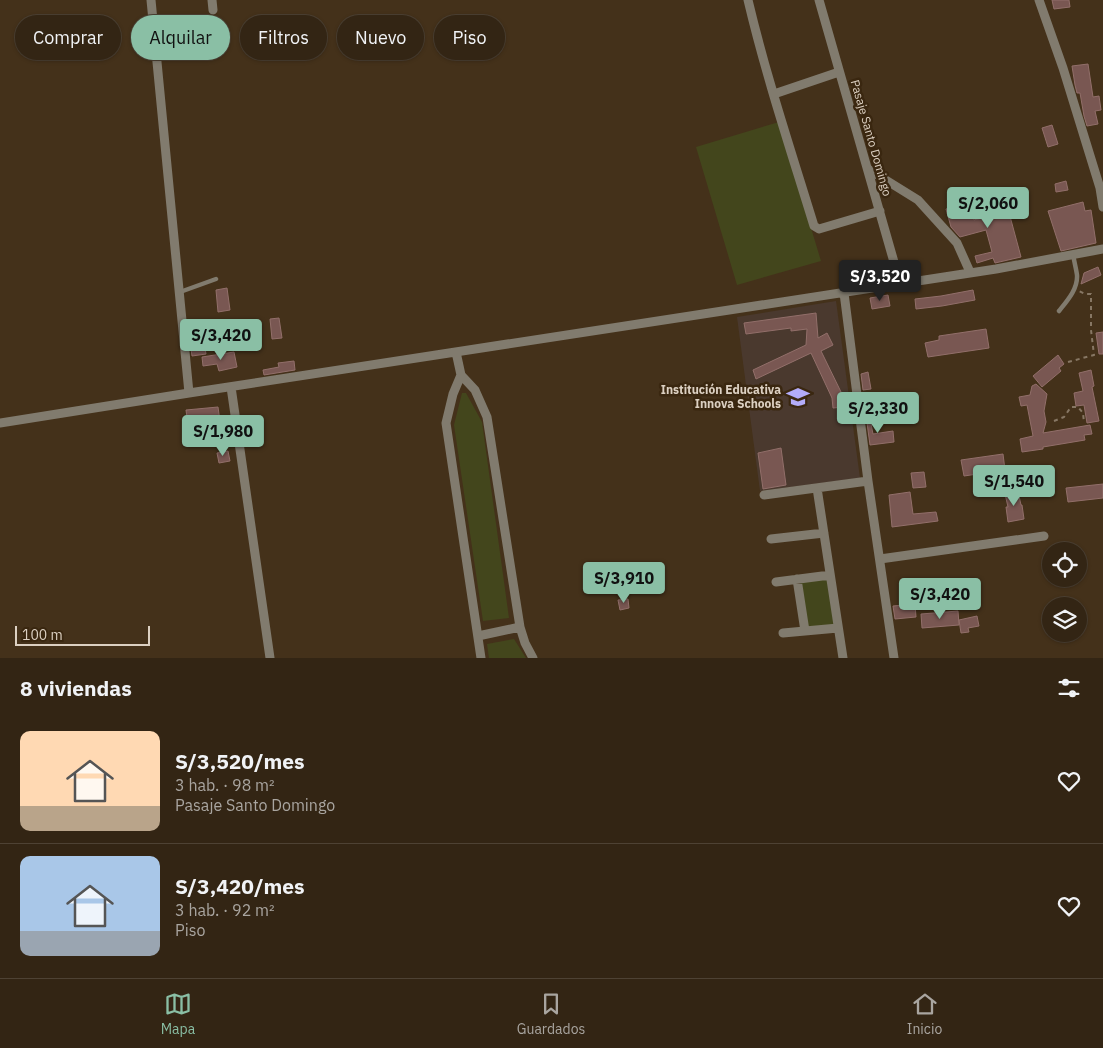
<!DOCTYPE html>
<html lang="es">
<head>
<meta charset="utf-8">
<style>
  :root { --surface:#332514; --page:#3e3122; --text:#f1f3f6; --muted:#a9a5a0; --line:#4e4234; --accent:#8abfa5 }
  body { margin:0; font-family:"IBM Plex Sans",sans-serif; background:var(--page); color:var(--text); height:100vh; display:flex; flex-direction:column; font-size:19px; white-space:nowrap }
  * { box-sizing:border-box; margin:0 }
  p { font-size:16px; color:var(--muted) }
  .icon { flex:none; width:28px; height:28px; fill:none; stroke:currentColor; stroke-width:2; stroke-linecap:round; stroke-linejoin:round }
  .map { position:relative; height:658px; overflow:hidden }
  .panel { display:flex; flex-direction:column; background:var(--surface); flex:1 }
  .panel>* { flex:none }
  .guide { position:absolute; left:15px; top:15px; width:500px; height:45px; display:flex; gap:10px }
  .controls { position:absolute; left:1042px; top:542px; display:grid; gap:10px }
  .controls a { display:grid; place-items:center; width:45px; height:45px; border-radius:50%; background:var(--surface); box-shadow:0 1px 4px #0004,0 0 0 1px var(--line); font-size:25px }
  .scale { position:absolute; left:15px; bottom:12px; width:135px; box-sizing:border-box; padding-left:5px; border:2px solid #dcd0c2; border-top:0; font-size:14px; line-height:18px; white-space:nowrap; color:#dcd0c2; -webkit-text-stroke:4px #3a2710; paint-order:stroke }
  .price { position:absolute; translate:-50% -42px; padding:0 11px; border-radius:5px; background:var(--accent); color:#111; font-size:16px; line-height:32px; filter:drop-shadow(0 1px 2px #0008) }
  .price::after { content:''; position:absolute; left:50%; top:30px; width:15px; height:11px; margin-left:-8px; background:inherit; clip-path:polygon(0 0,100% 0,50% 100%) }
  .price.on { background:#222; color:#fff }
  ul { padding:0; list-style:none }
  li { display:flex; align-items:center; gap:15px; height:125px; padding:0 20px }
  li+li { border-top:1px solid var(--line) }
  li span { display:grid; place-items:center; flex:none; width:140px; height:100px; border-radius:10px; color:#555 }
  li>.icon { margin-inline-start:auto }
  span .icon { width:60px; height:60px; fill:#fffc; stroke-width:1 }
  li b { font-size:21px }
  h2 { display:flex; justify-content:space-between; align-items:center; height:60px; padding:0 20px; font-size:21px }
  .tag { padding:0 18px; border-radius:22px; background:var(--surface); box-shadow:0 1px 4px #0004,0 0 0 1px var(--line); font-size:18px; line-height:45px }
  .tag.on { background:var(--accent); color:#111 }
  .dock { display:flex; justify-content:space-around; align-items:center; height:70px; border-top:1px solid var(--line); background:var(--surface); font-size:14px; color:var(--muted) }
  .dock a { display:grid; justify-items:center; gap:2px }
  .dock .on { color:var(--accent) }
  .map>svg:first-child { display:block }
  .education { fill:#4a392e }
  .green { fill:#43461c }
  .building { fill:#795752; stroke:#926f6a }
  .lines { fill:none; stroke-linecap:round; stroke-linejoin:round }
  .path { stroke:#877764; stroke-width:2; stroke-dasharray:4 4; stroke-linecap:butt }
  .service { stroke:#817b6e; stroke-width:4.5 }
  .minor { stroke:#817b6e; stroke-width:9 }
  .labels { text-anchor:middle; stroke-width:5; stroke-linejoin:round; paint-order:stroke }
  .street-label { font-size:12px; fill:#dcd0c2; stroke:#3a2710 }
  .poi-label { font-size:12px; font-weight:bold; fill:#dcd0c2; stroke:#3a2710; text-anchor:end }
</style>
</head>
<body>
<div class="map">
<svg width="1103" height="658" viewBox="0 0 1103 658">
  <rect width="100%" height="100%" fill="#44311a"/>
  <path class="education" d="M836,301l24,177 -100,13 -23,-174z"/>
  <path class="green" d="M779,122l42,139 -84,24 -41,-138z
    M462,393h4l16,29 27,196 -26,3 -29,-196z
    M827,578l7,47 -26,3 -8,-47z
    M514,639l12,19h-37l-2,-14z"/>
  <path class="building" d="M1052,0h17l1,7 -16,2z
    M1088,64l5,33 6,-1 2,14 -6,1 3,13 -11,2 -3,-10 -4,-23h-3l-2,-8 -3,-19z
    M1052,125l6,19 -10,3 -6,-19z
    M1066,181l2,9 -12,2 -1,-8z
    M1004,194l17,63 -26,6 -2,-5 -16,5 -2,-7 17,-4 -6,-22 -26,7 -9,-10 -5,-18 23,-7 5,18 21,-6 -4,-17z
    M1083,202l2,9 6,-1 5,33 -35,8 -13,-40z
    M1098,267l3,8 -20,9 3,-11z
    M227,288l3,22 -12,2 -2,-22z
    M973,290l2,10 -33,6 -26,3 -1,-10 26,-3z
    M888,295l2,11 -18,3 -2,-11z
    M816,313l2,25 9,-5 6,12 -12,6 21,43 1,13 -10,1 -1,-10 -21,-45 -55,26 -3,-9 53,-25 1,-16 -16,2v-3l-45,6 -2,-11z
    M279,318l3,20 -10,1 -2,-20z
    M986,329l3,19 -61,9 -3,-14 14,-3v-4z
    M1103,332v22h-4l-3,-21z
    M205,348l1,6 -14,2 -1,-7z
    M234,352l3,15 -18,4 -2,-7 -14,2 -1,-9z
    M1058,355l6,9 -5,4 2,3 -19,16 -9,-11z
    M294,361l1,9 -31,5 -1,-5 16,-3 -1,-4z
    M1091,370l3,16 -2,1 7,34 -12,2 -3,-18 -8,1 -2,-13 9,-2 -4,-18z
    M868,372l3,17 -8,1 -2,-16z
    M1036,384l11,10 -3,17 2,11 -3,11 47,-8 2,9 -8,1 1,5 -42,7v2l-21,3 -2,-13 13,-3 -6,-31 -6,1 -2,-9 11,-2 2,-9z
    M218,407l4,29 -32,4 -4,-30z
    M865,408h3l5,26 20,-3 1,11 -24,3z
    M781,448l5,37 -23,4 -5,-36z
    M228,451l2,10 -11,2 -2,-10z
    M1003,454l2,16 -41,6 -3,-16z
    M924,472l2,15 -13,1 -2,-15z
    M1103,484v14l-35,4 -2,-14z
    M1018,491l3,14h1l2,14 -16,3 -2,-15h2l-3,-13z
    M910,492l3,22 23,-2 2,9 -46,6 -3,-32z
    M628,599l1,9 -9,2 -2,-10z
    M915,604l1,13 -21,2 -2,-13z
    M958,611l1,14 -37,3 -1,-14z
    M977,616l2,10 -11,2 1,4 -8,1 -2,-13z"/>
  <g class="lines">
    <path class="path" d="M1068,362l26,-7 -3,-25v-36h-6l-6,-3
      M1054,421l10,-4 7,-10h7l5,6 1,10"/>
    <path class="service" d="M180,292l36,-13
      M1059,311c8,-10 19,-22 18,-36 -1,-7 -3,-14 -4,-21"/>
    <path class="minor" d="M151,0l38,393
      M212,0l1,10
      M748,0c18,76 43,151 66,226l5,3 61,-18
      M819,0l81,283
      M1039,0l24,68 37,120 3,19
      M774,94l65,-22
      M868,169l50,31 39,43 13,29
      M844,293l24,188 26,177
      M456,352l5,23 -8,19 -7,29 35,235
      M461,375l14,15 12,27 33,210 5,16 8,15
      M231,387l39,271
      M0,423l189,-30 807,-124 107,-20
      M817,488l26,170
      M764,495l104,-14
      M771,539l53,-6
      M880,559l164,-23
      M797,579l8,52
      M776,582l54,-7
      M783,633l55,-5
      M478,636l42,-9"/>
  </g>
  <defs>
    <symbol id="school-bare" viewBox="-9 -9 18 18"><path d="M0-5L7-2L0 1L-7-2ZM-4 1L0 2.5L4 1V4Q0 6-4 4Z" fill="#b3acf9" stroke="#3a2710" stroke-width="2.5" paint-order="stroke"/></symbol>
  </defs>
  <g fill-rule="evenodd">
    <use href="#school-bare" x="782" y="381" width="32" height="32"/>
  </g>
  <g class="labels">
    <g class="street-label">
      <text transform="translate(871 138) rotate(74)" y="4">Pasaje Santo Domingo</text>
    </g>
    <g class="poi-label">
      <text x="781" y="394">Institución Educativa<tspan x="781" dy="14">Innova Schools</tspan></text>
    </g>
  </g>
</svg>
<div class="controls">
<a><svg class="icon" aria-label="locate" viewBox="0 0 24 24"><circle cx="12" cy="12" r="6"/><path d="M12 2v4M12 18v4M2 12h4M18 12h4"/></svg></a>
<a><svg class="icon" aria-label="layers" viewBox="0 0 24 24"><path d="M12 4l9 5-9 5-9-5zM3 14l9 5 9-5"/></svg></a>
</div>
<div class="scale">100 m</div>
<b class="price" style="left:988px;top:229px">S/2,060</b>
<b class="price on" style="left:880px;top:302px">S/3,520</b>
<b class="price" style="left:221px;top:361px">S/3,420</b>
<b class="price" style="left:878px;top:434px">S/2,330</b>
<b class="price" style="left:223px;top:457px">S/1,980</b>
<b class="price" style="left:1014px;top:507px">S/1,540</b>
<b class="price" style="left:624px;top:604px">S/3,910</b>
<b class="price" style="left:940px;top:620px">S/3,420</b>
<div class="guide">
<a class="tag">Comprar</a>
<a class="tag on">Alquilar</a>
<a class="tag">Filtros</a>
<a class="tag">Nuevo</a>
<a class="tag">Piso</a>
</div>
</div>
<section class="panel">
<h2>8 viviendas<svg class="icon" aria-label="filters" viewBox="0 0 24 24"><path d="M4 7h16M4 17h16"/><circle cx="9" cy="7" r="2"/><circle cx="15" cy="17" r="2"/></svg></h2>
<ul>
<li><span style="background:linear-gradient(#ffd9b3 75%,#b9a48a 0)"><svg class="icon" aria-label="home" viewBox="0 0 24 24"><path d="M3 11l9-7 9 7M6 9v11h12V9"/></svg></span><div><b>S/3,520/mes</b><p>3 hab. · 98 m²</p><p>Pasaje Santo Domingo</p></div><svg class="icon" aria-label="heart" viewBox="0 0 24 24"><path d="M12 20l-8-8c-3-5 5-10 8-4 3-6 11-1 8 4z"/></svg></li>
<li><span style="background:linear-gradient(#a9c7e8 75%,#9aa5b1 0)"><svg class="icon" aria-label="home" viewBox="0 0 24 24"><path d="M3 11l9-7 9 7M6 9v11h12V9"/></svg></span><div><b>S/3,420/mes</b><p>3 hab. · 92 m²</p><p>Piso</p></div><svg class="icon" aria-label="heart" viewBox="0 0 24 24"><path d="M12 20l-8-8c-3-5 5-10 8-4 3-6 11-1 8 4z"/></svg></li>
</ul>
</section>
<nav class="dock">
<a class="on"><svg class="icon" aria-label="map" viewBox="0 0 24 24"><path d="M3 6l6-2 6 2 6-2v14l-6 2-6-2-6 2zM9 4v14M15 6v14"/></svg>Mapa</a>
<a><svg class="icon" aria-label="saved" viewBox="0 0 24 24"><path d="M7 4h10v16l-5-4-5 4z"/></svg>Guardados</a>
<a><svg class="icon" aria-label="home" viewBox="0 0 24 24"><path d="M3 11l9-7 9 7M6 9v11h12V9"/></svg>Inicio</a>
</nav>
</body>
</html>
